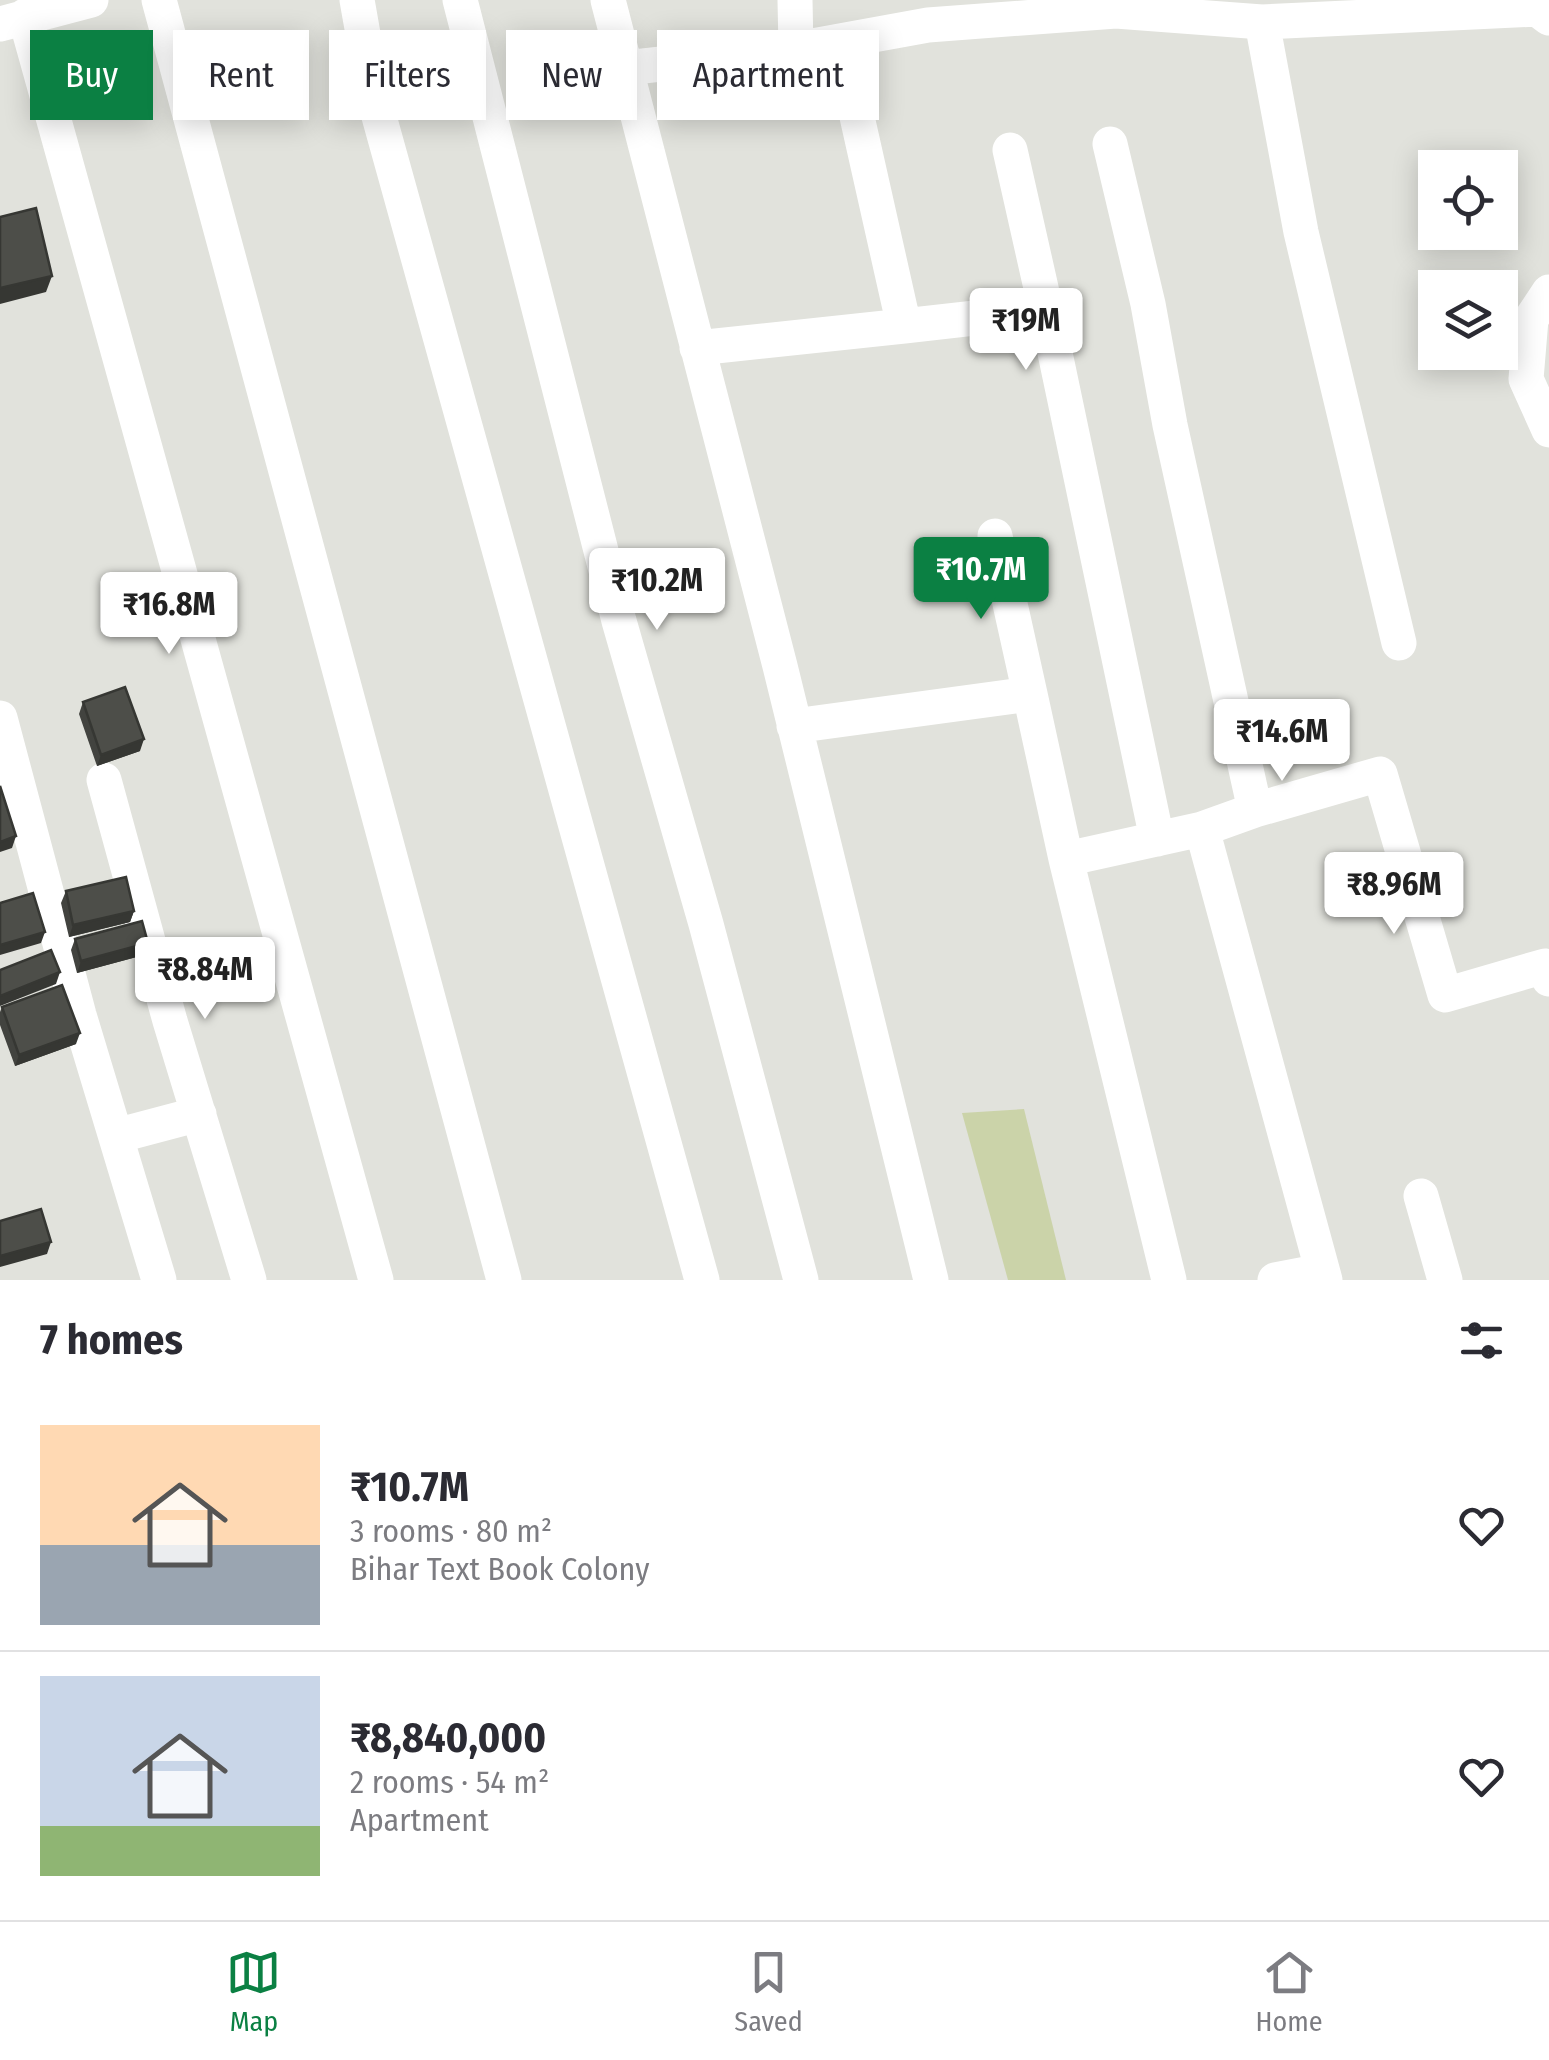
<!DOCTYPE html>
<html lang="en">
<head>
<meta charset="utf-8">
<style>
  :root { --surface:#fff; --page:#f2f2f3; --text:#2b2b33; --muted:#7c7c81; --line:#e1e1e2; --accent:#0b8043 }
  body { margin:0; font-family:"Fira Sans Condensed",sans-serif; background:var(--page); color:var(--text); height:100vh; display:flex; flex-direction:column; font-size:38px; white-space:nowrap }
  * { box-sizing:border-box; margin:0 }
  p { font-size:32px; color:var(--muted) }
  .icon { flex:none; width:55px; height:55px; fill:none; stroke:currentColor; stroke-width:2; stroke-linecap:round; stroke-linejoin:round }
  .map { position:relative; height:1280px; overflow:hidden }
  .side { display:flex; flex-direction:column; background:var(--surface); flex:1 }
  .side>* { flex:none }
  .banner { position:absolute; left:30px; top:30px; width:1000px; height:90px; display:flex; gap:20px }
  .controls { position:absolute; left:1418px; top:150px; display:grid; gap:20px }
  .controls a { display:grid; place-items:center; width:100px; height:100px; border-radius:0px; background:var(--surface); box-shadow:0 5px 25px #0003; font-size:50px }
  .price { position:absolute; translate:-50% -85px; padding:0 22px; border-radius:10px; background:#fff; color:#222; font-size:32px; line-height:65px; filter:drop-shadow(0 2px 5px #0008) }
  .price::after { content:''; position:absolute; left:50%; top:60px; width:30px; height:22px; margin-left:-15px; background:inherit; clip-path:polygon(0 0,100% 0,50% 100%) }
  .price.selected { background:var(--accent); color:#fff }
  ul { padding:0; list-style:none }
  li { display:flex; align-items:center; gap:30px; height:250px; padding:0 40px }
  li+li { border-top:2px solid var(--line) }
  li span { display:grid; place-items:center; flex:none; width:280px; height:200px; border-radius:0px; color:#555 }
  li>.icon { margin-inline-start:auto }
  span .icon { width:120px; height:120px; fill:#fffc; stroke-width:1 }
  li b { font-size:42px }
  h2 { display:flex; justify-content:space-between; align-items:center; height:120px; padding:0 40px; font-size:42px }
  .pill { padding:0 35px; border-radius:0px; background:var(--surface); box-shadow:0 5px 25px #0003; font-size:35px; line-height:90px }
  .pill.selected { background:var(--accent); color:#fff }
  .tab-bar { display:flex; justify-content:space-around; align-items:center; height:140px; border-top:2px solid var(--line); background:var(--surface); font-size:28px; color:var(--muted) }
  .tab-bar a { display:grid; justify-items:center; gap:5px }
  .tab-bar .selected { color:var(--accent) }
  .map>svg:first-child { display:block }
  .green { fill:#cbd3a9 }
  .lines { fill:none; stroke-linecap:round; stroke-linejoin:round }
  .minor { stroke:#fff; stroke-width:35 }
  .wall { fill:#42433f }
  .shaded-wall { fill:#363733 }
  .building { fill:#4d4e49; stroke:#363733; stroke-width:2.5 }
</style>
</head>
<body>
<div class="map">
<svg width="1549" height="1280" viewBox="0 0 1549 1280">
  <rect width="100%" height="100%" fill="#e1e2dc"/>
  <path class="green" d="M1024,1109l42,171h-58l-46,-167z"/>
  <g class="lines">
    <path class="minor" d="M159,0l345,1280
      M357,0l18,102 327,1178
      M460,0l159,621 87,303 95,356
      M608,0l172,666 151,614
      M795,0l1,49
      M25,16l351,1264
      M1262,22l39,210 98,411
      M0,24l91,-24
      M840,41l64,285 142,-16 111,529
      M625,68l171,-19 132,-24 188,-14 146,11 275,-13 12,9
      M1010,150l36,160
      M1549,292l-18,27 -5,60 23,51
      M697,348l207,-22
      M995,536l35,158
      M0,718l79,297 80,265
      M794,726l236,-32 36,165 136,-30 53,-19 -85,-385 -22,-121 -38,-160
      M104,780l66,241 79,259
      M1255,810l125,-36 65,221 100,-29 4,13
      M1202,829l123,451
      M1066,859l103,421
      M116,1136l83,-22
      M1421,1196l24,84
      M1275,1280l47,-9"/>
  </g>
  <path class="wall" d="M83,702l57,49 -43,15 -18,-52z
    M66,891l68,20 -4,11 -61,15 -8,-34z
    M75,939l73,4 -4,12 -67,18 -6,-23z
    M2,1007l74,37 -61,22 -15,-41v-13z"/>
  <path class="shaded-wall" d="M52,276l-6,16 -46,12v-16z
    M144,739l-4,12 -43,15 4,-11z
    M16,836l-4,12 -12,4v-10z
    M134,911l-4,11 -61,15 4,-12z
    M45,932l-4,11 -41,12v-10z
    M148,943l-4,12 -67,18 4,-12z
    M60,972l-4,12 -56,22v-10z
    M80,1033l-4,11 -61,22 4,-11z
    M51,1242l-4,12 -47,13v-11z"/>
  <path class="building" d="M36,208l16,68 -52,12v-71z
    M125,687l19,52 -43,16 -18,-53z
    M0,786l16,50 -16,6z
    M126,877l8,34 -61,14 -7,-34z
    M33,893l12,39 -45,13v-42z
    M142,921l6,22 -67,18 -6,-22z
    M51,950l9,22 -60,24v-26z
    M62,985l18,48 -61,22 -17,-48z
    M41,1209l10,33 -51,14v-35z"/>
</svg>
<div class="controls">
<a><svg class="icon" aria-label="locate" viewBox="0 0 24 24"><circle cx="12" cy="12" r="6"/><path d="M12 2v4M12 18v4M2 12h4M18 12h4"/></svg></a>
<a><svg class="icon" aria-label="layers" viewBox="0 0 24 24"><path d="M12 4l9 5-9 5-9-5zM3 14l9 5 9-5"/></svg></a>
</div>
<b class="price" style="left:1026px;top:373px">₹19M</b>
<b class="price selected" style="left:981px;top:622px">₹10.7M</b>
<b class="price" style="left:657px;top:633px">₹10.2M</b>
<b class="price" style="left:169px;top:657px">₹16.8M</b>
<b class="price" style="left:1282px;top:784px">₹14.6M</b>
<b class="price" style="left:1394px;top:937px">₹8.96M</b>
<b class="price" style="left:205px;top:1022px">₹8.84M</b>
<div class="banner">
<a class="pill selected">Buy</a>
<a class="pill">Rent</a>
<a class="pill">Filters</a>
<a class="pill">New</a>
<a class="pill">Apartment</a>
</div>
</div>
<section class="side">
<h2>7 homes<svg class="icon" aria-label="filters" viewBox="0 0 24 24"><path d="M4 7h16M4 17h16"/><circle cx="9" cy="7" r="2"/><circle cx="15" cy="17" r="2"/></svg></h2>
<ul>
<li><span style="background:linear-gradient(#ffd9b3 60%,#9aa5b1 0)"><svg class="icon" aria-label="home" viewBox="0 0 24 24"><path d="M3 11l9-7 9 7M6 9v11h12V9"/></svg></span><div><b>₹10.7M</b><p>3 rooms · 80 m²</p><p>Bihar Text Book Colony</p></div><svg class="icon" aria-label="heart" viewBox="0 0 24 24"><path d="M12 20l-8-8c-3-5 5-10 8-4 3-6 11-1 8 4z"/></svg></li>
<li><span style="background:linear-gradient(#c9d6e8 75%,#8fb573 0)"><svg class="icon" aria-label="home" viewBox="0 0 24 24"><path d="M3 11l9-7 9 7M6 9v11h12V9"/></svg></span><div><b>₹8,840,000</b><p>2 rooms · 54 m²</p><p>Apartment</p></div><svg class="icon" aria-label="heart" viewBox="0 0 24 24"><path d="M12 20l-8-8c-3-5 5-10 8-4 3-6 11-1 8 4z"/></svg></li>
</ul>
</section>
<nav class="tab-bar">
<a class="selected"><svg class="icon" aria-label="map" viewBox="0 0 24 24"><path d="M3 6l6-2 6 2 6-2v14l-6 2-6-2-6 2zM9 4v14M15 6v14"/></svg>Map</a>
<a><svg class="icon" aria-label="saved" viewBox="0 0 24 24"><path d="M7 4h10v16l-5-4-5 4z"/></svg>Saved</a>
<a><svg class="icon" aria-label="home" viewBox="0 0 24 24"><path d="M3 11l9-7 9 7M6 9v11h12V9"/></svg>Home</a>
</nav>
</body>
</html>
